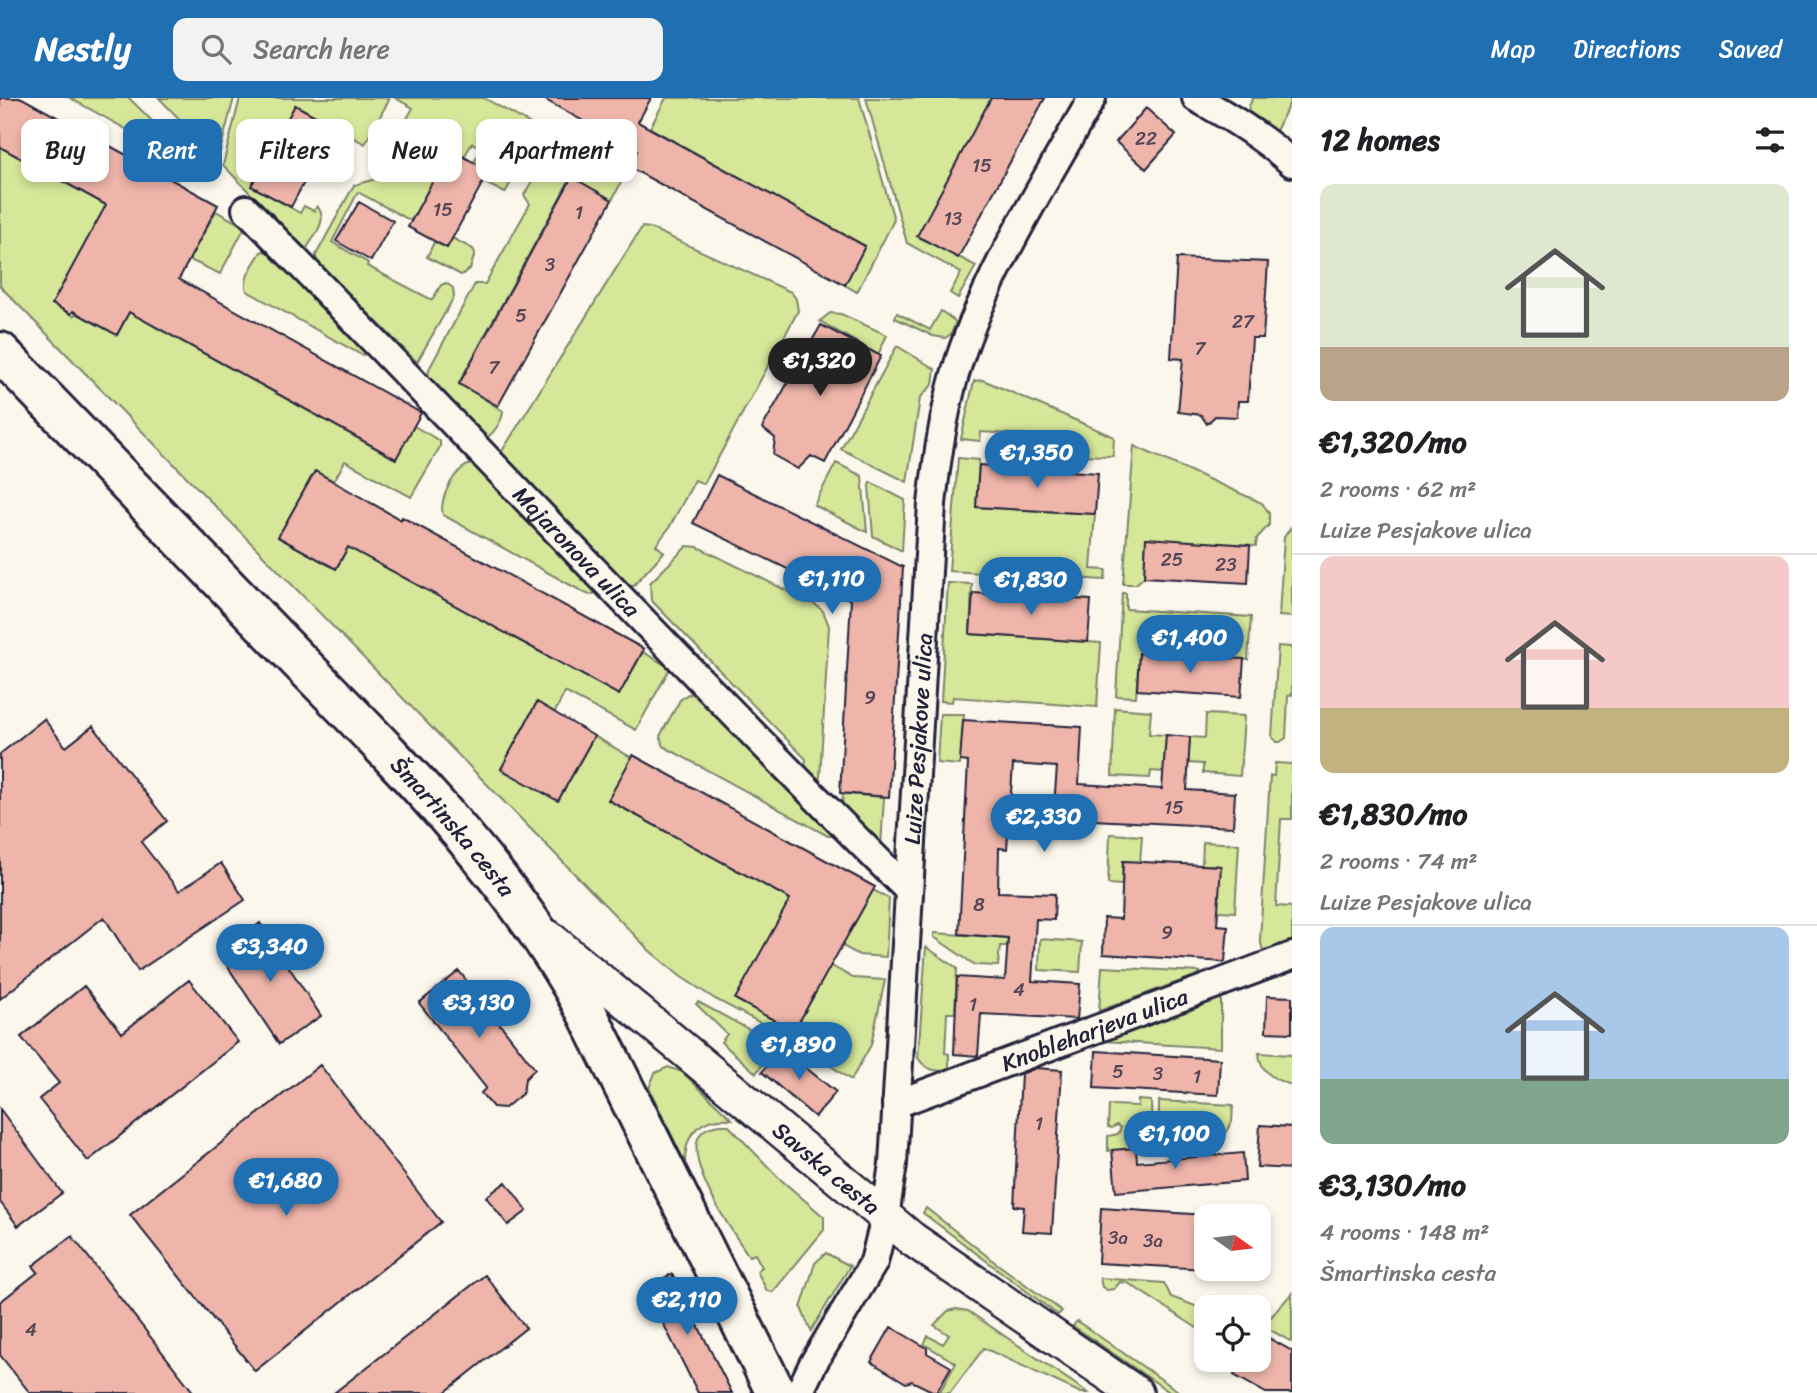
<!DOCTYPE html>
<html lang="en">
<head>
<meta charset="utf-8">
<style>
  :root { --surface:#fff; --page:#f2f2f2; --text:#202124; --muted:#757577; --line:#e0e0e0; --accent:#1f6fb2 }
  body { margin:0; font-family:Sriracha,sans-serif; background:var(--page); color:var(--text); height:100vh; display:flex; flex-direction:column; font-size:26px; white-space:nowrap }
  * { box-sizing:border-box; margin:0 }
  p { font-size:23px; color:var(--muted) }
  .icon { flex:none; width:38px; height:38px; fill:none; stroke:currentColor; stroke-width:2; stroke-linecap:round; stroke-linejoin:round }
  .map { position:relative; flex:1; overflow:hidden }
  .details { display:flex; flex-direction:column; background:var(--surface); width:525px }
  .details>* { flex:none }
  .guide { position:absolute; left:21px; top:21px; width:665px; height:63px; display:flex; gap:14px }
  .needle { width:46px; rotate:104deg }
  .tools { position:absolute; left:1194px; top:1106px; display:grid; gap:14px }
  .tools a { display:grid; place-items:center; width:77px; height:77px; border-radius:14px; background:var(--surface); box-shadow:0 4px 10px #0003; font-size:35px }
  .price { position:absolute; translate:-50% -60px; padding:0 16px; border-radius:24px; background:var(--accent); color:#fff; font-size:23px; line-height:46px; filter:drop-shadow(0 2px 4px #0008) }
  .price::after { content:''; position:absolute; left:50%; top:42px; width:21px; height:16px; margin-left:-10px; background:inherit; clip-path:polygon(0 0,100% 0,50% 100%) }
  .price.active { background:#222; color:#fff }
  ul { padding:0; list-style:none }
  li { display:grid; align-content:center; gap:14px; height:371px; padding:0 28px }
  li+li { border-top:2px solid var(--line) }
  li span { display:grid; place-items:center; height:217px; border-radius:14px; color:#555 }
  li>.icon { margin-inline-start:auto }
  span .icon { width:126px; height:126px; fill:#fffc; stroke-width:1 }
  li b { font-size:30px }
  h2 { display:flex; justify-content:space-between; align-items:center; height:84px; padding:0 28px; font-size:30px }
  .chip { padding:0 24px; border-radius:14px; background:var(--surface); box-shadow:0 4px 10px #0003; font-size:24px; line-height:63px }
  .chip.active { background:var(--accent); color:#fff }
  header { display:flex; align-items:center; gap:42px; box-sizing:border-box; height:98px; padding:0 35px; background:var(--accent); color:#fff }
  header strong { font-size:33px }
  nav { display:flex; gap:38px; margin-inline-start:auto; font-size:24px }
  .search { width:490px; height:63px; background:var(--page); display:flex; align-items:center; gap:18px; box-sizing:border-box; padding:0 24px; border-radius:14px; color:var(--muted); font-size:26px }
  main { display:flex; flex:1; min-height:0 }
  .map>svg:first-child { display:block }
  .green { fill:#d6e79a; stroke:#7c846a; stroke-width:2 }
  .building { fill:#efb5aa; stroke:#22223b; stroke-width:2 }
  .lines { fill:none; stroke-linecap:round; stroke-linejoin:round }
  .minor-casing { stroke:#22223b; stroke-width:32 }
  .tertiary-casing { stroke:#22223b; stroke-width:38 }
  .primary-casing { stroke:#22223b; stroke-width:44 }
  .minor { stroke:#fbf7ec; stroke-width:26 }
  .tertiary { stroke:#fbf7ec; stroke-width:33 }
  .primary { stroke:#fbf7ec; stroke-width:38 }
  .labels { text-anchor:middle; stroke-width:5; stroke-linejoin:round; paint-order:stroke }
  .number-label { font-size:19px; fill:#554757 }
  .street-label { font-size:23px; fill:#22223b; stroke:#fbf7ec }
</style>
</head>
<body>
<header>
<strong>Nestly</strong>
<div class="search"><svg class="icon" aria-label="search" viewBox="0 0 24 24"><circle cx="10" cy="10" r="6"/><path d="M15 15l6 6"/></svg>Search here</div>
<nav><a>Map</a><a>Directions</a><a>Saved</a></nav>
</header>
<main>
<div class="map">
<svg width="1292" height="1295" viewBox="0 0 1292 1295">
  <rect width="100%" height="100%" fill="#fbf7ec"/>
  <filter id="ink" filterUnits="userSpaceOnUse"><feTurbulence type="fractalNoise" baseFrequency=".0143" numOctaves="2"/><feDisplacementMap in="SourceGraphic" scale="14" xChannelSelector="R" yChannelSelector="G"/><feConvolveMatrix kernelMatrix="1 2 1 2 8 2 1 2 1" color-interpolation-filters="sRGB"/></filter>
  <g filter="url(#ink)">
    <path class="green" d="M70,0h59l35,35v4l-5,7h-6z
      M159,0h75l-16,61z
      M240,0h150l-25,46 -70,-39 -43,81 48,27 4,-7 10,5 3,-5c12,14 -2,28 -10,42l-5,-1 -79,-82z
      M395,0h89l70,39c-1,16 -15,24 -28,33l-8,-2 -8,-7 -38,-18 -8,14 -14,-7 -39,71 -53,-29 -26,50 36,21 -1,3 65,34 9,-15 5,-2 7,5 1,9 -37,65 -101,-101v-6l38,-70 19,-5 40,-72z
      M666,0h193l35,122 -37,72 -12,-7 20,-39 -215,-118z
      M866,0h126l-74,138 58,30 -18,32 -8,-5 11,-20 -54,-30z
      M1253,0h39l-16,33 -28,-18 1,-7z
      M567,46l57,33 -12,23 -41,-23 -112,206 44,28c0,9 -9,22 -17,27l-58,-58 1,-11 46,-85h10l45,-80 -6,-9 12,-21 16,-11 11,-18z
      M0,49l193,105 23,-41 29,16 -25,47 -30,-14 -3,4 -69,-33 -27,2 -38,71 21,12 2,-3 41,22 37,-69 -2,59 243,134 19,-33 26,15v6l-29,50 -66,-36 -11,20 -19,-10 -37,66 58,32 37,-65 28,16 -23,43 241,132 24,-43 27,16 -34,62 -71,-38 -10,20 -18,-10 -36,67 57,32 36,-65 38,22 -23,42 241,132 23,-42 16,8 -3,59 -27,-2 -58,-32 -66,76 59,32 36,-66 23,13 32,2 -14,65 -20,35 -54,-38 -82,-43 -35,-23 -30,-25 -650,-665z
      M479,55l12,4 16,8 8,10 -10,18 -22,-11 6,-11 -15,-9z
      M642,129l8,1 141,64 5,7 2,12 -94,173 -9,-4 -26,48 -13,17 8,7 -32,35 -131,-122 -2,-9z
      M452,140l21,11 2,4 -5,16 -9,6 -34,-18 7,-15 13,6z
      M270,152l98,101 -4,4 -4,-1 -113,-63c-5,-13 7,-27 14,-39z
      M941,213l15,11 -5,12 -6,4 -12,-2 -38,-18 2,-5 33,17z
      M830,215l11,1 46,21 -9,20 -58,-34z
      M897,248l38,23 -2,15 -13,14 -13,84 -66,-33z
      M983,282l131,57 -1,19 -39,-1v-8l-42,-2v-10l-51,-3 -1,9 -19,-2 13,-58z
      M1134,348l128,57 7,10v12l-12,13 -1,8 -110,-7 -2,38 -8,7h-13z
      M958,360l21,2 -3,47 119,7 -4,55 15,1 -1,10 -156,-9z
      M836,365l26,13 5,56 -53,-27z
      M472,366l10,3 116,125 -8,3 -5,-2 -142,-78c-5,-15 12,-49 29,-51z
      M870,384l35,18 -3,51 -29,-15 -4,-50z
      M1292,428v91l-13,-1 5,-79z
      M687,448l11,1 118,58 7,6 6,15 -9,151 -3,6 -13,-9 2,-15 -155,-159 -1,-17z
      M948,485l24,1 -2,50 131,9 -4,64 -144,-10 -1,5 -11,-1z
      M1122,495h4v16l125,8 -3,43 -109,-7 -3,44 -20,-1z
      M1278,548l13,1 1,4v44l-4,1 -2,42 -6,4h-3l-5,-5z
      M688,596l14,1 134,137 -1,4h-7l-165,-90 -3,-10 20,-36z
      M1115,610l36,3 -2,23 17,1 -2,26 16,12 -29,-2 -1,7 -38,-2z
      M940,616h24l-4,51 -23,-2z
      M1206,616l38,2 -4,60 -37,-3v-9l-15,-1 2,-26 15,1z
      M1275,665l17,1v55h-11l-5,87 16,1v35l-29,9 -3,-12 10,-163h4z
      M843,696l41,3 -3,50 -39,-40z
      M1110,736l32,2 -2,26 -17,-1 -1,24 -14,-1z
      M1203,744l36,2 -4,68 -32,-2 18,-44 -19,-1z
      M934,835l74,5 -1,8h-7l-2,20 -23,-1 -41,-28z
      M1040,841l42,3 -2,30 -41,-2z
      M926,849l31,21 -2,45h-8l-2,40 4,1v16c-14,2 -23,0 -31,-12z
      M1102,869l98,5v2l-101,37z
      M1217,898l4,3v49l-118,-7z
      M698,904l80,43 -22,28 -35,-31 6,-8 -31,-30z
      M1259,955l33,2v30c-18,-5 -32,-13 -33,-32z
      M668,969l14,5 50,47c-31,-3 -47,13 -47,44l-36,-75 6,-15z
      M1138,1002l13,1 1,45 -44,5v-15l10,-2 3,-6 -4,-3 -5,3 -4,-1 1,-22 29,1z
      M1159,1003l74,4 -1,17 -13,21 -60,5z
      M728,1027l51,53 45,39v13l-51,62 -6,-1 -10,-20 5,-4 -7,-13 -6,2c-16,-23 -96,-135 -21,-131z
      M926,1110l70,55 66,48 -4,4 -135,-102z
      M826,1155l24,13 -39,65 -10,-23 14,-45z
      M1100,1180l64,5 7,14 35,13v24l-78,-51 -8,-1 -6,7 -7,1 -5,-3z
      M1292,1195v49l-29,-16z
      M956,1211l12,2 120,82h-7l-97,-45 -34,45h-11l17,-30 -32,-19 4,-8 15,8 6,-9 -15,-10 14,-14z
      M1077,1223l104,72h-10l-98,-67z"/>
    <path class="building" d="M0,0h22l196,107 -39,74 242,134 -25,46 -267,-147 -12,23 -44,-24 -2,3 -19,-10 54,-99 -106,-58z
      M542,0h109l-13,24 227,124 -20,39 -216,-118 8,-16z
      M991,0h54l-87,160 -41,-22z
      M295,7l39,21 -43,81 -40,-21z
      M1146,10l30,27 -30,34 -30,-27z
      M450,51l39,22 -42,77 -39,-21z
      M572,79l40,23 -114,206 -39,-22z
      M359,104l34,19 -22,40 -35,-20z
      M1177,160l91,4 -5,76h-11l-4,63h-10l-1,16 -22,-1 -8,8 -6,-9 -23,-3 5,-53 -12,-1z
      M821,227l60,31 -56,107 -14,-7 -13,13 -25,-14 2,-17 -13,-10z
      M979,367l119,8 -3,41 -119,-7z
      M315,373l86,49 1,-3 242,132 -25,46 -271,-148 -12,22 -58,-32z
      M717,377l186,92 -14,230 -49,-4 11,-193 -158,-77z
      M1146,440l104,7 -2,38 -104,-6z
      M973,495l118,7 -3,42 -118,-8z
      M1139,555l105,6 -3,38 -104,-7z
      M537,604l57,34 -36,65 -57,-32z
      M44,621l22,28 27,-21 74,95 -26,21 38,49 42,-28 24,37 -107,71 -34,-54 -104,82v-245z
      M963,622l119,7 -3,57 83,5 4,-54 24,2 -3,53 48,3 -2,34 -180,-9 4,-51 -44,-3 -6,85 -8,-1 -1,44 57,2 -1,26 -18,-1 -4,62 48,3 -3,35 -96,-5 -3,42 -24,-2 3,-77 48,3 3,-42 -49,-4 9,-172 -8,-1z
      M633,657l242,132 -81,144 -59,-32 55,-100 -182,-99z
      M1123,763l98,5 -4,59 11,1 -3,36 -122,-8 1,-36 17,1z
      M260,825l61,93 -42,28 -59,-89z
      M459,873l76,98 -10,10 -2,14 -18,15 -12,-1 -12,-14 5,-5 -67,-85z
      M189,882l49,62 -150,119 -49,-62 20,-16 -38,-46 63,-51 38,47z
      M1267,898l25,1v36l-26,-1z
      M781,950l55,44 -21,25 -53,-45z
      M1096,953l124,8 -2,36 -124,-7z
      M320,967l121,157 -186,149 -125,-156z
      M1036,970l26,2 -10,163 -30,-2 2,-24 -10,-1 7,-132z
      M0,1011l62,84 -44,33 -18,-24z
      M1260,1027l32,2v42l-35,-2z
      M1136,1050l1,14 106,-9 2,28 -129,11 -4,-42z
      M506,1084l21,29 -19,14 -22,-28z
      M1101,1110l105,7v54l-108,-6z
      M72,1138l122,157h-164l-30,-38v-53l38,-30 -5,-6z
      M672,1176l60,119h-34l-53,-106z
      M485,1177l41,53 -82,65h-110z
      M891,1229l36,21v5l24,14 -15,26 -24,-12 -6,2 -35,-21z
      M1258,1234l34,19v42h-26l-32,-18 8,-15h16z"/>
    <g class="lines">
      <defs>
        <g id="minor">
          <path d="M1196,0c35,19 67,39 96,65"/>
          <path id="s1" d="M246,111c222,227 438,459 663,682"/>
          <path id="s2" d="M896,1006l396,-148"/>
          <path id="s3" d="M799,1295l14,-29 61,-102 11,-45 8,-53 39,-660c5,-48 12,-96 27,-143 29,-90 87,-180 133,-263"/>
        </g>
        <g id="tertiary">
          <path id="s4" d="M548,839l364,302 224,154"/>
        </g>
        <g id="primary">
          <path id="s5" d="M0,254c99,103 199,205 298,308 107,109 218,219 290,355l188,378"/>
        </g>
      </defs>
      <use href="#minor" class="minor-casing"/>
      <use href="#tertiary" class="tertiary-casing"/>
      <use href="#primary" class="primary-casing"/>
      <use href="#minor" class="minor"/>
      <use href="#tertiary" class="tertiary"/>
      <use href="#primary" class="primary"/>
    </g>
  </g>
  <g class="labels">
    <g class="number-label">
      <text x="1146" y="47">22</text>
      <text x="982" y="74">15</text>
      <text x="443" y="118">15</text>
      <text x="579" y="121">1</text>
      <text x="953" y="127">13</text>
      <text x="550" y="173">3</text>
      <text x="521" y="224">5</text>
      <text x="1243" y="230">27</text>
      <text x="1200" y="257">7</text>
      <text x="494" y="276">7</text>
      <text x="1172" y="468">25</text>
      <text x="1226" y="473">23</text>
      <text x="870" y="606">9</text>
      <text x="1174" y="716">15</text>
      <text x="979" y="813">8</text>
      <text x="1167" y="841">9</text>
      <text x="1019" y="898">4</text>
      <text x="973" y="913">1</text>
      <text x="1118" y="980">5</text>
      <text x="1158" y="982">3</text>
      <text x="1197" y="985">1</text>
      <text x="1039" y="1032">1</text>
      <text x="1118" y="1146">3a</text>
      <text x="1153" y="1149">3a</text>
      <text x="31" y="1238">4</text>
    </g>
    <g class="street-label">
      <text dy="8" stroke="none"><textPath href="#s1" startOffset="476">Majaronova ulica</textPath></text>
      <text dy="8" stroke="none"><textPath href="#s3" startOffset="677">Luize Pesjakove ulica</textPath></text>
      <text dy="8" stroke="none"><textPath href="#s5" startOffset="656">Šmartinska cesta</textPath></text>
      <text dy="8" stroke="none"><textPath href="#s2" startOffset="212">Knobleharjeva ulica</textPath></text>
      <text dy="8" stroke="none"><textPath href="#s4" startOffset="362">Savska cesta</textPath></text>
    </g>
  </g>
</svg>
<div class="tools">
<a><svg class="needle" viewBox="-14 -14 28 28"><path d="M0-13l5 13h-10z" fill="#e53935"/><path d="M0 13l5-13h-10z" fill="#757577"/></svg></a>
<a><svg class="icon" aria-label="locate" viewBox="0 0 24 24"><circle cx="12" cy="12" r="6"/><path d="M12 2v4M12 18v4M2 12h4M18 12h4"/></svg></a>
</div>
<b class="price active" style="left:820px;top:300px">€1,320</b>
<b class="price" style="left:1037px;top:392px">€1,350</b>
<b class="price" style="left:832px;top:518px">€1,110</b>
<b class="price" style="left:1031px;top:519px">€1,830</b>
<b class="price" style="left:1190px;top:577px">€1,400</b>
<b class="price" style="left:1044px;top:756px">€2,330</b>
<b class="price" style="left:270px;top:886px">€3,340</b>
<b class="price" style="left:479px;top:942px">€3,130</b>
<b class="price" style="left:799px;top:984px">€1,890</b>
<b class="price" style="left:1175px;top:1073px">€1,100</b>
<b class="price" style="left:286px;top:1120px">€1,680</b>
<b class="price" style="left:687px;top:1239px">€2,110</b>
<div class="guide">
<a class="chip">Buy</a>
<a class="chip active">Rent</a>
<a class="chip">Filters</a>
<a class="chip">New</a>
<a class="chip">Apartment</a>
</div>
</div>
<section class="details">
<h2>12 homes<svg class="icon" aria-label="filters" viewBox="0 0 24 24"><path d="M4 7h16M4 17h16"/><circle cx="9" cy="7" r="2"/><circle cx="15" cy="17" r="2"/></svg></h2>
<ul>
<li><span style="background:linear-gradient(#dfe7d0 75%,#b9a48a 0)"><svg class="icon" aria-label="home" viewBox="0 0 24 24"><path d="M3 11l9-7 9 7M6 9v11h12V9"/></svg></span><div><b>€1,320/mo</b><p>2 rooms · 62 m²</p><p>Luize Pesjakove ulica</p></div></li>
<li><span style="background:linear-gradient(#f6c9c9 70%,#c2b280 0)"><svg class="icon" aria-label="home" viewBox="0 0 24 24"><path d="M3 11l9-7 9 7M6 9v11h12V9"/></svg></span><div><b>€1,830/mo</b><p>2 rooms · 74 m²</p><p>Luize Pesjakove ulica</p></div></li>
<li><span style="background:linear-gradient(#a9c7e8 70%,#7fa58c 0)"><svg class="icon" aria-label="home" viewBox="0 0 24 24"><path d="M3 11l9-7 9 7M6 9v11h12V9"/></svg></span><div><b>€3,130/mo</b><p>4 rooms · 148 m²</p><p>Šmartinska cesta</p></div></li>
</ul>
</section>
</main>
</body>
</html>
